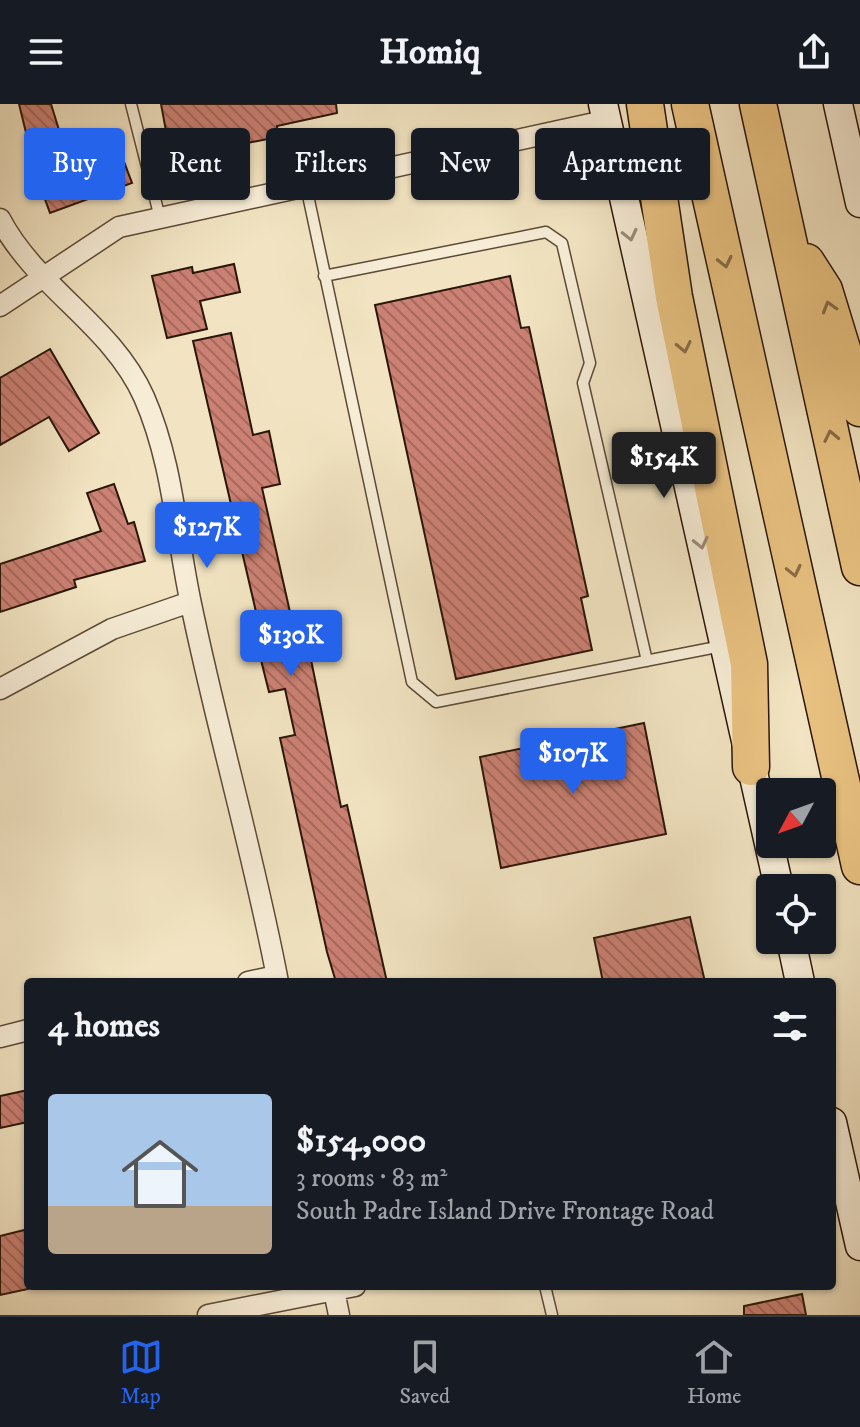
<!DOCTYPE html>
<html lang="en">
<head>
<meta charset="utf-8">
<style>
  :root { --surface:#171b24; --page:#242831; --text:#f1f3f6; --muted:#9ea1a6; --line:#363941; --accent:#2563eb }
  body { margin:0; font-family:"IM FELL DW Pica",serif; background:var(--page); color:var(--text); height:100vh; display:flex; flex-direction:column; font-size:30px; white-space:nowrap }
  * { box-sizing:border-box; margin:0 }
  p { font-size:26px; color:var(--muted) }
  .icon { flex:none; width:44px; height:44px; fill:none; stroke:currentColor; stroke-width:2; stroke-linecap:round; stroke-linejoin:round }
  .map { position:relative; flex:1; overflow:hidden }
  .sheet { position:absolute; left:24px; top:874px; width:812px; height:312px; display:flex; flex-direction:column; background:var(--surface); border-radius:8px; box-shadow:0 2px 6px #0004 }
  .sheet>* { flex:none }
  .hud { position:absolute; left:24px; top:24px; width:812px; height:72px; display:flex; gap:16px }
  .needle { width:52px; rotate:229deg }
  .fabs { position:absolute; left:756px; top:674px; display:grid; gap:16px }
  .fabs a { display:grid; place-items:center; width:80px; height:80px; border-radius:8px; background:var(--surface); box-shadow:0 2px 6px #0004; font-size:40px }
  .price { position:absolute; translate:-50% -68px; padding:0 18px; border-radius:8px; background:var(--accent); color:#fff; font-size:26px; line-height:52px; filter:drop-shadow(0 2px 4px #0008) }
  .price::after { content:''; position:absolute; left:50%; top:48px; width:24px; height:18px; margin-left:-12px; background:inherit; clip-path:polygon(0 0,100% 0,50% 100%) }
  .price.selected { background:#222; color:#fff }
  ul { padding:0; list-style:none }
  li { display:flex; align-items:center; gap:24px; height:200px; padding:0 24px }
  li+li { border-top:2px solid var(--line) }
  li span { display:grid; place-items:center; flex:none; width:224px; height:160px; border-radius:8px; color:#555 }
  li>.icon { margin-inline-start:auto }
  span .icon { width:96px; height:96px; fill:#fffc; stroke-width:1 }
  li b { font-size:34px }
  h2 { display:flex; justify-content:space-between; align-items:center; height:96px; padding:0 24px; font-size:34px }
  .tag { padding:0 28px; border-radius:8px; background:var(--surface); box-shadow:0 2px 6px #0004; font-size:28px; line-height:72px }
  .tag.selected { background:var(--accent); color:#fff }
  header { display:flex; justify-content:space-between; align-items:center; height:104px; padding:0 24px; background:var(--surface); font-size:36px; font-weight:700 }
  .menu { display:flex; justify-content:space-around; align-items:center; height:112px; border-top:2px solid var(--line); background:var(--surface); font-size:22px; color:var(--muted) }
  .menu a { display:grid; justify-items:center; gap:4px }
  .menu .selected { color:var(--accent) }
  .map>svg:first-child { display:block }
  .building { fill:url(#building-back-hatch); stroke:#2a1609; stroke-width:2 }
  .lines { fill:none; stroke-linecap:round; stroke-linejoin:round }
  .lane-casing { stroke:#5c4a37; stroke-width:13 }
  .street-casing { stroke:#5c4a37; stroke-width:23 }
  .secondary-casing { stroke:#2a1609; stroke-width:31 }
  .highway-casing { stroke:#2a1609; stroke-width:39 }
  .lane { stroke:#f7edd7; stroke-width:10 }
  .street { stroke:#f7edd7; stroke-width:20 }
  .secondary { stroke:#f7edd7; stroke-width:28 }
  .highway { stroke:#e9c281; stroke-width:36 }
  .oneway { stroke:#9b8c7a }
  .oneway2 { stroke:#8a6c45 }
</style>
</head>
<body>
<header><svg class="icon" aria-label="menu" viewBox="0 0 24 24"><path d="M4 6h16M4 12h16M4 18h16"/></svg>Homiq<svg class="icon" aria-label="share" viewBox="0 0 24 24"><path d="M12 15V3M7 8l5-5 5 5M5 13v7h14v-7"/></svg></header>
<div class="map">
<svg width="860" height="1211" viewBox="0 0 860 1211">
  <defs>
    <pattern id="building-back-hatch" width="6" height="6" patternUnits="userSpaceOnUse" patternTransform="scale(2)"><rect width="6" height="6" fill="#cb8174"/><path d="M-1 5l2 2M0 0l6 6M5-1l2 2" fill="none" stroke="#a5695d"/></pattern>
  </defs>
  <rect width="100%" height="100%" fill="#f2e4c2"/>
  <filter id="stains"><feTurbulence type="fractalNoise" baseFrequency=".0025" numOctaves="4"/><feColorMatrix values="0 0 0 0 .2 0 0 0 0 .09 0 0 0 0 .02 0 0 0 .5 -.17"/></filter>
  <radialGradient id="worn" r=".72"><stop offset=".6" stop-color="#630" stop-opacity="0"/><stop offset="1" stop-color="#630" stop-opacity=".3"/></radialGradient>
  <path class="building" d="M19,0h32l20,65 49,-18 12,32 -82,30 -23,-63 3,-1z
    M161,0h175l1,9 -60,13 1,11 -107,21z
    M234,160l6,28 -40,9 7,28 -40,9 -15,-62 40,-9 1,6z
    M510,172l11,52 8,-1 59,269 -7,2 11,52 -136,29 -81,-374z
    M231,229l22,102 16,-4 11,53 -18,4 37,164 10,-2 32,157 6,-2 40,177h-51l-9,-30 -47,-214 15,-3 -10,-46 -16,3 -8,-32 6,-1 -74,-318z
    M50,245l49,84 -30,18 -20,-34 -49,28v-67z
    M114,380l14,40 6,-2 11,39 -71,19 2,7 -76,25v-48l101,-33 -14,-38z
    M644,619l22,111 -165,34 -21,-111z
    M690,813l15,65h-102l-9,-44z
    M28,986v32l-28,6v-32z
    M28,1125v60l-28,6v-59z
    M802,1190l4,21h-62v-9z"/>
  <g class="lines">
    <defs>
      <path id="lane" d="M131,0l29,114
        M306,82l106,496 24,20 286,-56
        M324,172l222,-44 16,11 28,120 -7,20 64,278
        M545,1182l7,29"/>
      <path id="street" d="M0,115c36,69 112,106 144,178 29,66 32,137 47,207 26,126 63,251 87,378
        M0,202l119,-79 485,-106
        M0,585l112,-60 78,-27
        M248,878l28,-6
        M0,933l28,-7
        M333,1182l6,29
        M208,1211l147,-29"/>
      <path id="secondary" d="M603,0l176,784
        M838,0l22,99
        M791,836l9,42
        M832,1018l28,124"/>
      <path id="highway" d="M645,0l29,193 75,367 2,103
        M690,0l170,762
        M758,0l102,463
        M806,158l18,28 36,118"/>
    </defs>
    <use href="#lane" class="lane-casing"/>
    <use href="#street" class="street-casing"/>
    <use href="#secondary" class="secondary-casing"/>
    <use href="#highway" class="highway-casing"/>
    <use href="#lane" class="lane"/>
    <use href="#street" class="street"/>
    <use href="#secondary" class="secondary"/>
    <use href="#highway" class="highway"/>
  </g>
  <defs><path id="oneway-chevron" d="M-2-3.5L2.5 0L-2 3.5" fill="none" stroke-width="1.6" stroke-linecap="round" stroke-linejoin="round" transform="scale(2)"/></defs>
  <g class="oneway">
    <use href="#oneway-chevron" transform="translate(630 131) rotate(77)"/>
    <use href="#oneway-chevron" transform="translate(701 439) rotate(77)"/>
  </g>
  <g class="oneway2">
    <use href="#oneway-chevron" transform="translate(725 158) rotate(77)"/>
    <use href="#oneway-chevron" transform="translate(829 203) rotate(-107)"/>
    <use href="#oneway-chevron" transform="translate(684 243) rotate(78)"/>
    <use href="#oneway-chevron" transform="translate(831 332) rotate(-102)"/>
    <use href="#oneway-chevron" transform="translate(794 467) rotate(77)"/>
  </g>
  <rect width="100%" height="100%" filter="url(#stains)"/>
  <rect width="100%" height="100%" fill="url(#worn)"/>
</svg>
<div class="fabs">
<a><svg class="needle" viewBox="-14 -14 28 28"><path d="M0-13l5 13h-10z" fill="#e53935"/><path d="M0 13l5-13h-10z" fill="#9ea1a6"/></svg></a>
<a><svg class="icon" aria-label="locate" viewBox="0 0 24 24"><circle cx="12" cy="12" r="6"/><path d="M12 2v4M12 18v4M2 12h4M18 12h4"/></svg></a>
</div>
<b class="price selected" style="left:664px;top:396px">$154K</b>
<b class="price" style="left:207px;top:466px">$127K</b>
<b class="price" style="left:291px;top:574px">$130K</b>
<b class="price" style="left:573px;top:692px">$107K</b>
<div class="hud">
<a class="tag selected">Buy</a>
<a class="tag">Rent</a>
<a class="tag">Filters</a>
<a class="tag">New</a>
<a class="tag">Apartment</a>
</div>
<section class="sheet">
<h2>4 homes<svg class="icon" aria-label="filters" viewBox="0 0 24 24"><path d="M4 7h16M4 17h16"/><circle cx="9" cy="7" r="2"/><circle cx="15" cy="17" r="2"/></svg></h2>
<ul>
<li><span style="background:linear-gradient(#a9c7e8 70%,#b9a48a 0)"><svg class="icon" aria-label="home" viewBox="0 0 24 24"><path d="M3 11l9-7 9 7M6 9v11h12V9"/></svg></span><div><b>$154,000</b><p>3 rooms · 83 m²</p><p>South Padre Island Drive Frontage Road</p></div></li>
</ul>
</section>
</div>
<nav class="menu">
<a class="selected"><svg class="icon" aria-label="map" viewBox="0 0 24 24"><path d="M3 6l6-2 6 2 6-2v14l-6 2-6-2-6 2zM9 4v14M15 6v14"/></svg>Map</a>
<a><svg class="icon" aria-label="saved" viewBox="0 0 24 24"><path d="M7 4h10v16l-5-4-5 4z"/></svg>Saved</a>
<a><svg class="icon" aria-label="home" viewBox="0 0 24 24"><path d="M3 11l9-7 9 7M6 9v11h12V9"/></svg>Home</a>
</nav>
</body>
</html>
